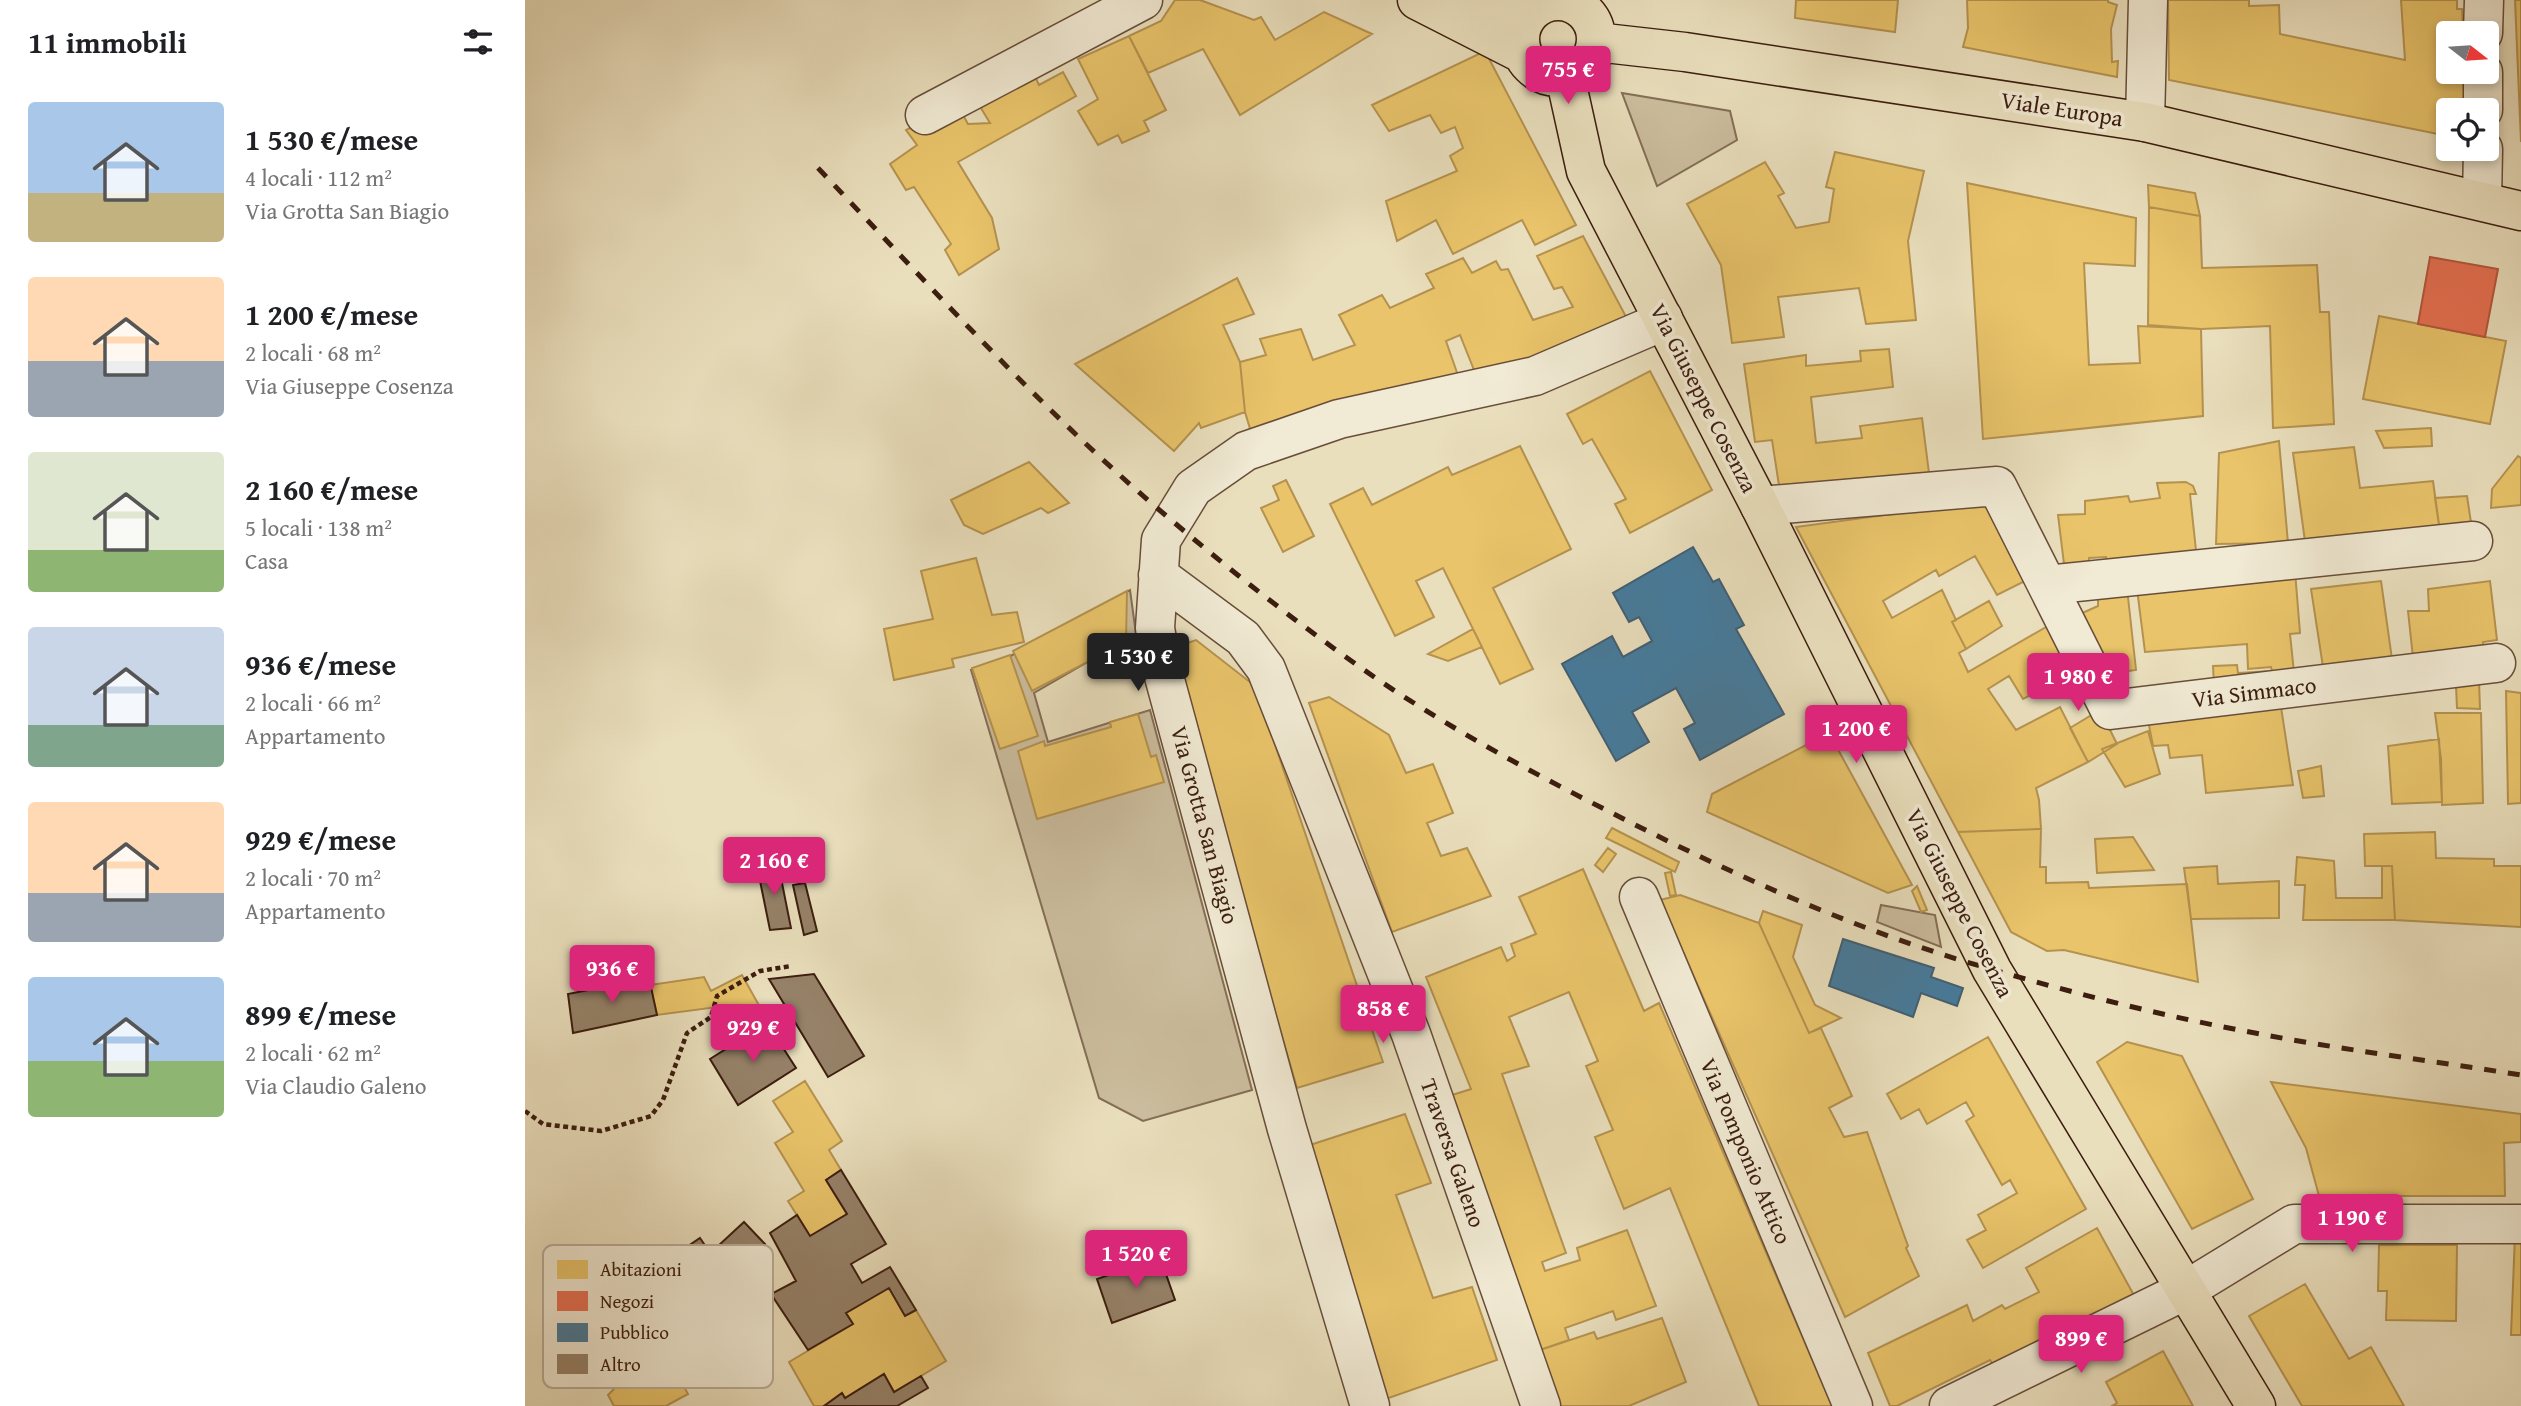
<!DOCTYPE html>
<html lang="it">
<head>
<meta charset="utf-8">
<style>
  :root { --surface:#fff; --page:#f6f6f6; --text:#202124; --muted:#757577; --accent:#db2777 }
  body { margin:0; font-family:"Gentium Book Plus",serif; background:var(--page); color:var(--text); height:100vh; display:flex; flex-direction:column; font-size:26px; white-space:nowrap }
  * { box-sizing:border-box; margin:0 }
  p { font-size:23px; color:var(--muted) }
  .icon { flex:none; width:38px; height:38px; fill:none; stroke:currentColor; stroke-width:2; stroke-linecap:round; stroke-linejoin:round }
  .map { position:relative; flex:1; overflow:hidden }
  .drawer { display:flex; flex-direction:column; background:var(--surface); width:525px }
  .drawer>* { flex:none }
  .needle { width:46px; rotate:107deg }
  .fabs { position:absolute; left:1911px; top:21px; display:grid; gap:14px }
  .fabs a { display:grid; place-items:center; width:63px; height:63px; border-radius:7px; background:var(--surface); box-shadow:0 4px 10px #0003; font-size:35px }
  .price { position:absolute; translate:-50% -60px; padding:0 16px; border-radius:7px; background:var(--accent); color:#fff; font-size:23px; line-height:46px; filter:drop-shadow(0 2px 4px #0008) }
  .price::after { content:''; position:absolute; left:50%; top:42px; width:21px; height:16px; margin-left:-10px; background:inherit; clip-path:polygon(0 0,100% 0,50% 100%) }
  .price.on { background:#222; color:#fff }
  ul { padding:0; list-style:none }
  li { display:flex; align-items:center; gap:21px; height:175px; padding:0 28px }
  li span { display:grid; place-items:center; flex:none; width:196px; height:140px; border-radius:7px; color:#555 }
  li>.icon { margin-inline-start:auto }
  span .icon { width:84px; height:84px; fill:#fffc; stroke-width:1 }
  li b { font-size:30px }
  h2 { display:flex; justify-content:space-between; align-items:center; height:84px; padding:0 28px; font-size:30px }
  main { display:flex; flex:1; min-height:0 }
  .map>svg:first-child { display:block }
  .green { fill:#ccbe9f; stroke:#846e57; stroke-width:2 }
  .homes { fill:#e9c46a; stroke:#b5924f; stroke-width:2 }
  .shops { fill:#e76f51; stroke:#b4563d; stroke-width:2 }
  .public { fill:#457b9d; stroke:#425f72; stroke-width:2 }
  .building { fill:#968269; stroke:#3c1d0f; stroke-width:2 }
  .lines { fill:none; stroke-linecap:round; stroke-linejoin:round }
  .minor-casing { stroke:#684e3a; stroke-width:41 }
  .major-casing { stroke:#3c1d0f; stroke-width:41 }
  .path { stroke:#3c1d0f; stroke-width:4.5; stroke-dasharray:5 3.5; stroke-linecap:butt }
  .minor { stroke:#f1ead4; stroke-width:38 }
  .major { stroke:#eadfbd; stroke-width:38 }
  .rail { stroke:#3c1d0f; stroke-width:5; stroke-dasharray:12 12; stroke-linecap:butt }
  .labels { text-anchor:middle; stroke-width:7; stroke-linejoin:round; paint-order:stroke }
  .street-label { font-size:23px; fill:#3c1d0f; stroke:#f1ead4 }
  .key { fill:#f1ead4; stroke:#bbac99; stroke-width:2 }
  .key-label { font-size:19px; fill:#3c1d0f }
</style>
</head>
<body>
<main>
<section class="drawer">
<h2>11 immobili<svg class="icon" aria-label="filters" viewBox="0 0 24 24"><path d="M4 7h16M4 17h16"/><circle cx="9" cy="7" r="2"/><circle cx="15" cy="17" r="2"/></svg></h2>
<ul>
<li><span style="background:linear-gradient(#a9c7e8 65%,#c2b280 0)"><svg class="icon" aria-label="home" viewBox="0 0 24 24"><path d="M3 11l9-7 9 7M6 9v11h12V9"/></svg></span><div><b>1 530 €/mese</b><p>4 locali · 112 m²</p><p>Via Grotta San Biagio</p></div></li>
<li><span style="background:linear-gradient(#ffd9b3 60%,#9aa5b1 0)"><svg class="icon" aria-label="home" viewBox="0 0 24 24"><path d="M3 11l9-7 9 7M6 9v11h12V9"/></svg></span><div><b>1 200 €/mese</b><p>2 locali · 68 m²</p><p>Via Giuseppe Cosenza</p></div></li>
<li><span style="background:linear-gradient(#dfe7d0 70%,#8fb573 0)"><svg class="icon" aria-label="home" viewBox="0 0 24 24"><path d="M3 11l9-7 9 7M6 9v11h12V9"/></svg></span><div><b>2 160 €/mese</b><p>5 locali · 138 m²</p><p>Casa</p></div></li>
<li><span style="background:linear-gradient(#c9d6e8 70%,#7fa58c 0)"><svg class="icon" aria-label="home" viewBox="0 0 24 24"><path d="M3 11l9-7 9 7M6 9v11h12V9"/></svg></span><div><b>936 €/mese</b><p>2 locali · 66 m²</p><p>Appartamento</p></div></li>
<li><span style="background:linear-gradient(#ffd9b3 65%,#9aa5b1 0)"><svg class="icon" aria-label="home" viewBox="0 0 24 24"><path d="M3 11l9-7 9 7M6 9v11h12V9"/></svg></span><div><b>929 €/mese</b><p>2 locali · 70 m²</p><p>Appartamento</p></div></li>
<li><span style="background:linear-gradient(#a9c7e8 60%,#8fb573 0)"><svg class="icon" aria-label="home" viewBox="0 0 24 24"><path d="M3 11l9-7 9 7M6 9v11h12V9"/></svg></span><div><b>899 €/mese</b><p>2 locali · 62 m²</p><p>Via Claudio Galeno</p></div></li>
</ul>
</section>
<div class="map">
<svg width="1996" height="1406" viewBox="0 0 1996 1406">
  <rect width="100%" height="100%" fill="#eadfbd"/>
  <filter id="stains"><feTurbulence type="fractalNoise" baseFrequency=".00286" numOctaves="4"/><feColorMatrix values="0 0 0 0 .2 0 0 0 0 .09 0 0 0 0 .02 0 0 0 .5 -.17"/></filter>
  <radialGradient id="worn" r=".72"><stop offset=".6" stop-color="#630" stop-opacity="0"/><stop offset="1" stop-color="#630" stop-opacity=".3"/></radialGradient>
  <path class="green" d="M1097,93l108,18 7,29 -80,46z
    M605,590l6,44 -102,59 14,49 102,-32 102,380 -109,31 -44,-23 -128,-428 36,-12z
    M1356,905l54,10 6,32 -64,-25z"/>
  <path class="homes" d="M650,0h25l54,20 7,-3 14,23 49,-28 48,22 -132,81 -37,-66 -55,24 -19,-37 32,-15z
    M1271,0h102l-3,32 -100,-14z
    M1442,0h141v2l9,3 -6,24 1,33 6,-1 -1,16 -154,-30 5,-19z
    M1643,0h81v6l30,-1 1,29 125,26 -4,-60h56v9h5l1,24h-15v39h17l1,38h-18v26l-279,-56z
    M1990,0h6v142z
    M604,36l37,74 -22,11 5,10 -27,12 -4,-8 -20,10 -20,-34 20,-12 -20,-40z
    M960,51l91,174 -41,20 -13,-25 -69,34 -17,-34 -39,21 -11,-40 71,-30 -7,-15 13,-8 -8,-21 -14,6 -11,-18 -41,16 -17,-26z
    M507,70l7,15 24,-13 13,24 -118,66 34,56 7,31 -40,26 -14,-25 6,-6 -37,-57 -8,3 -16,-26 27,-19 -11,-15 51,-26 11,20 22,-1 -14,-23z
    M1310,152l89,19 -16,70 8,79 -50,4 -7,-36 -81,9 6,40 -52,6 -11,-78 -34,-61 78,-42 19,31 -6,3 18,32 33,-6 5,-33 -8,-2z
    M1442,183l169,35 -1,48 -51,-3 5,102 51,-2 -2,-37 63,3 2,87 -220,23z
    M1623,185l47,8 5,23 -51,-9z
    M1624,207l51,9 2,52 115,-3 3,47h9l5,112 -61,4 -3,-102 -69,3 -53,-4z
    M1058,236l49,92 -154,52 -18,-45 -14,6 15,43 -207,58 -9,-30 -5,-50 26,-7 -6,-16 41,-10 12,31 42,-15 -16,-30 43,-20 8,13 44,-20 -8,-14 37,-16 9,15 24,-12 5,9 7,-1 25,51 40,-13 -11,-20 -8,2 -17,-33z
    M712,278l17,36 -31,11 17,37 5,50 -44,16 -2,-5 -25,28 -99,-87z
    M1854,316l127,25 -16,83 -127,-25z
    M1364,349l4,38 -82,10 5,46 46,-5 -2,-12 62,-8 7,55 -149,19 -8,-52 -17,2 -11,-78 62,-9v11l55,-5 -1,-10z
    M1125,371l62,119 -82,43 -15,-29 11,-5 -34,-60 -9,5 -16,-30z
    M1906,428l1,18 -48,2 -8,-17z
    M1754,441l9,102 -72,1 3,-91z
    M995,446l51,103 -78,39 40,81 -33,15 -57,-116 -27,13 18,36 -39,19 -65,-132 33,-16 9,17 76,-38 4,8z
    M1829,447l6,41 73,-7 7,51 -134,17 -13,-96z
    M1993,456l3,2v47l-30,3 1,-19z
    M504,462l40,41 -21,10 -7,-5 -58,26 -19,-9 -13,-25z
    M761,480l28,56 -31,16 -22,-44 18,-8 -6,-14z
    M1661,482l7,4 3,8h-6l7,66 -91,12v-15l-17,1v5l-25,1 -6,-49 27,-1v-13l43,-5 2,6 30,-4 -3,-15z
    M1942,496l5,33 -32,3 -5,-34z
    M1464,501l38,79 -30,15 -22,-39 -36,20 -3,-6 -53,31 9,17 50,-28 14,30 -4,2 14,27 -7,4 9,19 85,-49 26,47 -56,29 -14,-23 -21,13 28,41 44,-23 28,55 -52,26 3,12 2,29 -83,3 -162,-305z
    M451,558l16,57 25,-3 7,30 -72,17 2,8 -60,13 -10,-51 49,-10 -12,-48z
    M1770,571l5,62 -10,1 5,48 -81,5 -1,-21 24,-1 1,8 34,-2 -1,-4 -23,2 -1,-25 -102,8 -8,-63z
    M1856,581l11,78 -69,8 -12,-78z
    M1965,581l7,59 -14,2 2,20 -71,5 -6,-56h21l-1,-22z
    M1602,588l9,82 -35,5 -30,-57 27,-12v-16z
    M602,591l-1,51 -94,49 -19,-40z
    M1464,601l13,25 -36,23 -14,-27z
    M948,629l9,18 -34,14 -20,-7z
    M671,640l59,46 128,376 -86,26 -127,-439z
    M602,643l14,15 -5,4 -15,-15z
    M485,655l28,81 -38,13 -28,-81z
    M1954,681l1,28 -23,-1 -1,-22z
    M1981,691l15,2v110l-13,1z
    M804,697l60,38 17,38 27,-9 20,49 -26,10 14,33 26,-8 24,48 -99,36 -83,-229z
    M1756,707l12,78 -87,8 -4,-38 -32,3 -2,-13 -15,1 -5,-26z
    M1575,710l17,34 -29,18 -18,-34z
    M1910,713h46l2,90 -41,2 -1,-46z
    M613,714l13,43 5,-2 8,27 -127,37 -19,-68 26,-10 1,5 66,-19 -1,-5z
    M1623,731l12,43 -35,13 -23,-38z
    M1304,733l83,152 -24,8 -181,-81 5,-18z
    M1914,739l3,63 -50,2 -4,-58z
    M1796,766l3,30 -21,2 -5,-27z
    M1087,828l67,34 -4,10 -69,-34z
    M1516,829l-1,38h6v16l42,-1 1,6 98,-4 11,98 -134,-32 -17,1 -36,-19 -53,-100z
    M1910,832l1,26 58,1v7h27v61l-126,-7 -3,-54h-27l-1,-32z
    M1608,837l21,33 -57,3 -2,-34z
    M1083,848l8,6 -13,18 -8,-7z
    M1772,857l37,4 2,37h46v-32h10l3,54h-92l2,-35h-10z
    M1692,866l1,18 61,-3v37l-88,1 -7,-51z
    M1058,869l61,142 15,-8 173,403h-73l-89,-218 -46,21 -29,-72 18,-7 -27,-64 12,-5 -29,-69 -60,25 20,49 -27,8 64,179 -24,9 3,9 35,-11 -3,-12 50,-18 29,76 -40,14 -3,-9 -48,17 4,12 -32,11 -88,-255 22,-7 -45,-112 75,-30 6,14 8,-5 -4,-12 25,-10 -17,-37z
    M1146,872l5,23 -6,1 -5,-23z
    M1392,886l10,24 -6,2 -9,-21z
    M1155,895l79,28 50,110 12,-5 31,68 -23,12 15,29 23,-5 41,114 -2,2 13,28 -74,41 -185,-417z
    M1238,911l39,14 -9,32 22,48 26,13 -32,15 -50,-110z
    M217,975l19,34 -30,19 -14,-21 -60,8 -7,-30 54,-8 7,14z
    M1463,1037l98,172 -103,59 -16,-28 19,-10 -8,-15 39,-22 -7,-13 -8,5 -36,-64 8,-5 -8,-14 -39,22 -8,-15 -18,10 -14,-25z
    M1602,1042l55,14 71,143 -61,30 -95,-167z
    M280,1081l37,60 -13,9 12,20 -15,10 21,34 -37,22 -22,-35 16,-10 -29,-48 18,-11 -20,-31z
    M1746,1082l250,32v28l-17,1 1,53h-186l-13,-48z
    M880,1114l26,69 -35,12 37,103 39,-11 25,73 -114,40 -79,-253z
    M1572,1228l39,71 -139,72 -7,-11 -93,46h-7l-22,-53 99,-48 6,16 29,-16 3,4 34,-17 -13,-24z
    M1990,1235l6,1v99h-10z
    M1854,1245h78l-1,76 -70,-1 1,-29h-9z
    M1780,1284l44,75 22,-12 33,59h-102l-53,-90z
    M364,1288l16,28 11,-6 30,51 -52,31 -10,-18 -39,24 -3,-5 -18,13h-10l-25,-44 64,-38 -7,-11z
    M168,1309l28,43 -38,33 5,9 -22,12h-52l-6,-11z
    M1137,1318l24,64 -57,24h-71l-21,-55 57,-19 3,7z
    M1638,1351l30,55h-81l5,-3 -11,-21z"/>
  <path class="shops" d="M1905,257l68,12 -13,68 -67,-13z"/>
  <path class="public" d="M1168,547l20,35 6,-3 25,46 -8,4 48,85 -84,46 -16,-31 11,-6 -19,-35 -44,24 17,30 -33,19 -54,-97 50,-28 11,21 29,-16 -13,-24 -10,5 -16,-29z
    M1318,939l91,29 -3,9 32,11 -6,18 -36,-13 -8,24 -84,-31z"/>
  <path class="building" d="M267,855l3,10 -11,3 -3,-12z
    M253,863l13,65 -21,2 -13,-64z
    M280,883l12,48 -13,4 -11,-50z
    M289,974l50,82 -36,21 -59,-98z
    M124,978l8,37 -84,18 -5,-39z
    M242,1023l29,45 -58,37 -28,-46z
    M316,1170l45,74 -35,20 11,19 28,-16 26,43 -11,6 -16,-28 -43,25 7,11 -45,26 -37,-56 25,-13 -26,-48 27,-18 13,21 37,-22 -21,-34z
    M219,1222l21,22 -26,24 -21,-22z
    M175,1238l19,28 -72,49 5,4 -19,10 -21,-31z
    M635,1257l15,43 -63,23 -15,-44z
    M359,1374l10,18 27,-16 7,12 -31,18h-73l18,-13 3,5z"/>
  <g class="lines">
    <defs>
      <path id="minor" d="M1958,33l1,-33
        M1958,110v-38
        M400,115l218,-115
        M1620,122l3,-122
        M1957,201l1,-52
        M1235,506l237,-20 113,224 386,-47
        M633,575l85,63 23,31 145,365 130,372
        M1522,585l426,-44
        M1114,897l214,509
        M845,1406l-83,-277 -125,-460 -7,-41 6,-88 32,-52 53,-37 93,-32 196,-43 112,-48 16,-10
        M1424,1406l237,-116 108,-66h227"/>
      <path id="major" d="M892,0l106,54
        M922,0l90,6
        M995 39a38 38 0 1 1 76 0a38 38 0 1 1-76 0Z
        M1071,42l89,10 460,70 376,89
        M1040,76l21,95 174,335 232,464 264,436"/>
    </defs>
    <use href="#minor" class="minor-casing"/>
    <use href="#major" class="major-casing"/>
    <path class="path" d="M0,1111l18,13 58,7 50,-15 12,-16 24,-67 24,-16 6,-21 43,-25 31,-5"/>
    <use href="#minor" class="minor"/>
    <use href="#major" class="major"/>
    <path class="rail" d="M293,168c114,120 225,244 352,351 68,58 140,114 213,164 72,48 148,89 225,128 125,64 251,121 386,159 86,25 174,47 261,63 88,17 178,28 266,42"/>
  </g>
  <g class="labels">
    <g class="street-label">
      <text transform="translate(1537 109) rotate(9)" y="8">Viale Europa</text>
      <text transform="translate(1179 398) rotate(63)" y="8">Via Giuseppe Cosenza</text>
      <text transform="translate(1729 692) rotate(-7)" y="8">Via Simmaco</text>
      <text transform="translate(680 825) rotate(75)" y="8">Via Grotta San Biagio</text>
      <text transform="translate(1435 903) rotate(63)" y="8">Via Giuseppe Cosenza</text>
      <text transform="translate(1221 1151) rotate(67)" y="8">Via Pomponio Attico</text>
      <text transform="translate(928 1153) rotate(71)" y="8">Traversa Galeno</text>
    </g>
  </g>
  <rect x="18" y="1245" width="230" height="143" rx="10" class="key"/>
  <rect x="32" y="1260" width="31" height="19" fill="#e9c46a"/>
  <rect x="32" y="1291" width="31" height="20" fill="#e76f51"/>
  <rect x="32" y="1323" width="31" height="19" fill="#457b9d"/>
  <rect x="32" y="1354" width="31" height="20" fill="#968269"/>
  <g class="key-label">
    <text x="75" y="1276">Abitazioni</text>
    <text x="75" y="1308">Negozi</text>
    <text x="75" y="1339">Pubblico</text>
    <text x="75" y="1371">Altro</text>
  </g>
  <rect width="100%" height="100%" filter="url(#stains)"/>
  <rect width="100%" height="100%" fill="url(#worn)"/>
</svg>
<div class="fabs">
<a><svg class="needle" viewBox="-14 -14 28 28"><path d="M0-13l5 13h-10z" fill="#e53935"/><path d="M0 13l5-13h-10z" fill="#757577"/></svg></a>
<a><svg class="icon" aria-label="locate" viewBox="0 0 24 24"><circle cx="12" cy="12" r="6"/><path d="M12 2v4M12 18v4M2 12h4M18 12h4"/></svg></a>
</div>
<b class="price" style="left:1043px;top:106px">755 €</b>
<b class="price on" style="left:613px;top:693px">1 530 €</b>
<b class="price" style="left:1553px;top:713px">1 980 €</b>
<b class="price" style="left:1331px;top:765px">1 200 €</b>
<b class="price" style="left:249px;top:897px">2 160 €</b>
<b class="price" style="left:87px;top:1005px">936 €</b>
<b class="price" style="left:858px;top:1045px">858 €</b>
<b class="price" style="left:228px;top:1064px">929 €</b>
<b class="price" style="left:1827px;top:1254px">1 190 €</b>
<b class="price" style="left:611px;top:1290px">1 520 €</b>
<b class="price" style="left:1556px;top:1375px">899 €</b>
</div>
</main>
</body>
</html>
